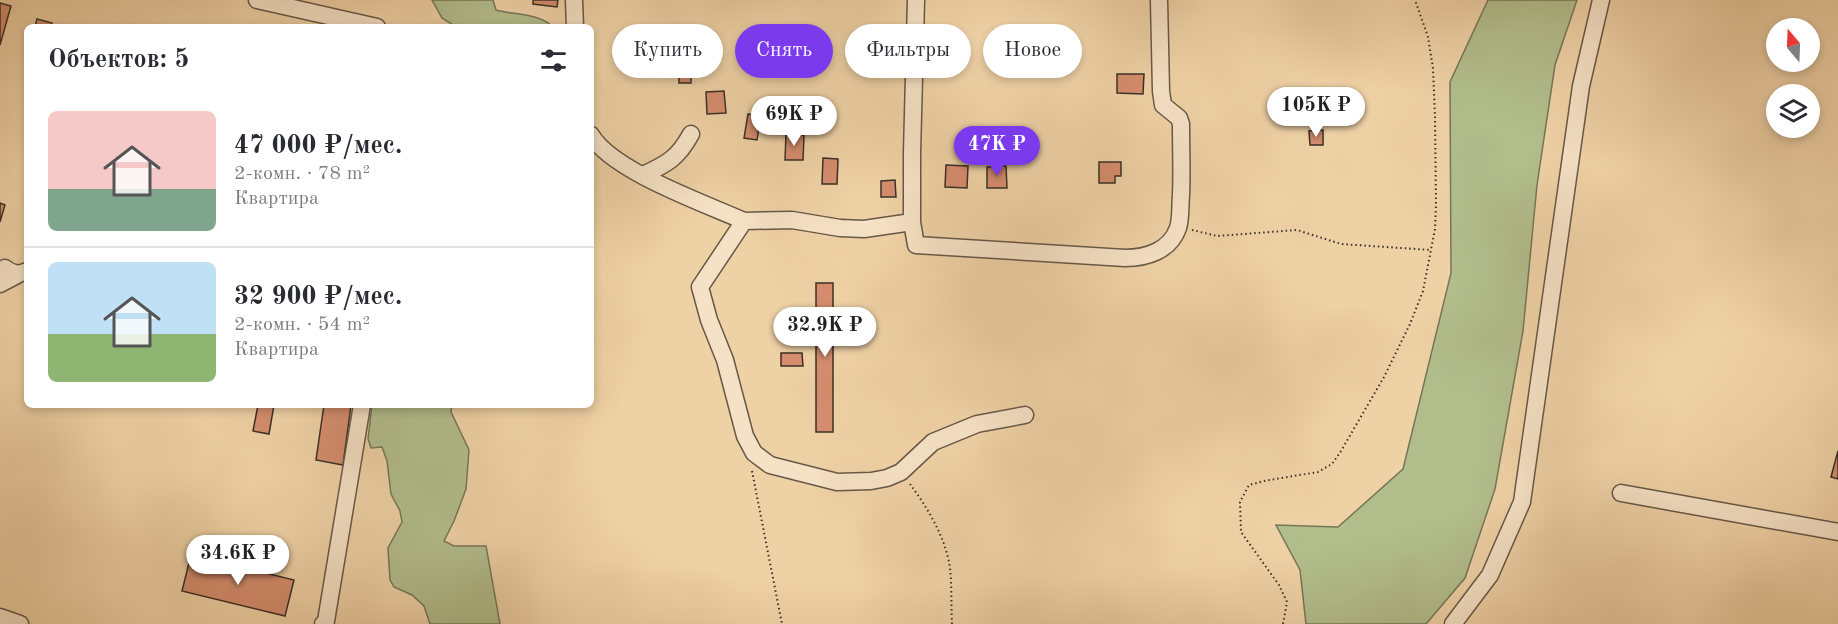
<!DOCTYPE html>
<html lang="ru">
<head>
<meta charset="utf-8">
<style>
  :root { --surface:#fff; --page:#f2f2f3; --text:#2b2b33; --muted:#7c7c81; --line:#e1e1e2; --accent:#7c3aed }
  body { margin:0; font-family:"Old Standard TT",serif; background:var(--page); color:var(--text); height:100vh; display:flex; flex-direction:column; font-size:22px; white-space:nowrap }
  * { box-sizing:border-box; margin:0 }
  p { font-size:20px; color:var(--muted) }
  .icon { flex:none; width:33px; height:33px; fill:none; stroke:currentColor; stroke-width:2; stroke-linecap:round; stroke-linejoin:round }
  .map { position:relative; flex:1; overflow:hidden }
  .details { position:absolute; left:24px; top:24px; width:570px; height:384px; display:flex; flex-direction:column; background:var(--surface); border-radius:9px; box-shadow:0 3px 9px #0003 }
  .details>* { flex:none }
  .top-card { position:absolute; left:612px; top:24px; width:570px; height:54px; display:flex; gap:12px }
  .needle { width:39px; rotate:341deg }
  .controls { position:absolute; left:1766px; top:18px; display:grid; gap:12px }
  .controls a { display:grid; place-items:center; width:54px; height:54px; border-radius:50%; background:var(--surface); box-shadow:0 3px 9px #0003; font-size:30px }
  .price { position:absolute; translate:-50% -51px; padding:0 14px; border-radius:21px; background:#fff; color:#222; font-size:20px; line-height:39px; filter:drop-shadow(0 2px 3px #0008) }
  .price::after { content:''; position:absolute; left:50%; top:36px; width:18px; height:14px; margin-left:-9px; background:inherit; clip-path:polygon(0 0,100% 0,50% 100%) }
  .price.active { background:var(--accent); color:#fff }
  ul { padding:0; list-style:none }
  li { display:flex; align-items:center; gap:18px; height:150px; padding:0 24px }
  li+li { border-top:2px solid var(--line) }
  li span { display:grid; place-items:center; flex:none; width:168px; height:120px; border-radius:9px; color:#555 }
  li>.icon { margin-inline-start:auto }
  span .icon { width:72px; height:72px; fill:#fffc; stroke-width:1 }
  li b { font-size:26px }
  h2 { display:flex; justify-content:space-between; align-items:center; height:72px; padding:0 24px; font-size:26px }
  .tag { padding:0 21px; border-radius:27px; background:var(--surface); box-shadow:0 3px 9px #0003; font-size:21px; line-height:54px }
  .tag.active { background:var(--accent); color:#fff }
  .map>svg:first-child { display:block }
  .green { fill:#b2bd8c; stroke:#767659; stroke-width:1.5 }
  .building { fill:#d58d6e; stroke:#3a3026; stroke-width:1.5 }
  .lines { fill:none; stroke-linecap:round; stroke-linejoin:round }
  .minor-casing { stroke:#675846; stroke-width:19 }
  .path { stroke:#3a3026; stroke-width:2; stroke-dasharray:1.5 3; stroke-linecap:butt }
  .minor { stroke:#f5e1c5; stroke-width:16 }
</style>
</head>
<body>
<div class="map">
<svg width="1838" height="624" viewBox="0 0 1838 624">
  <rect width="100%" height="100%" fill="#efd1a6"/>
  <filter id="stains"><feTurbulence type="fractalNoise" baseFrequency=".00333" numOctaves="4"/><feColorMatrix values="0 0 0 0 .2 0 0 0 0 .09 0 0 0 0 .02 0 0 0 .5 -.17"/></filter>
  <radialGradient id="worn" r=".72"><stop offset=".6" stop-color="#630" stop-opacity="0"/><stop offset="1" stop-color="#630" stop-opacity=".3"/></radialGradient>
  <path class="green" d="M432,0h61l3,10c18,5 43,3 57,17h-97l-14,-9z
    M1488,0h89l-22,65 -18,120 -14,146 -28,158 -30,89 -39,46h-120l-6,-54 -24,-45 62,2 65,-58 48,-196 -1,-191z
    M372,405h80l-1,7 18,38 -3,39 -12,32 -10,20 10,5h32l14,78h-70l-6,-18 -12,-11 -18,-8 -4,-7 -2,-32 14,-26 -2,-11 -9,-17 -4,-33 -5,-14 -11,1 -3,-9z"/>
  <path class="building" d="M533,0h25l-1,7 -24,-3z
    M0,3l11,3 -11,39z
    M37,19l15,4 -1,4h-16z
    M638,47l14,1 -1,24 -14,-1z
    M1013,52l17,1 -1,18h-17z
    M679,54h12v29h-12z
    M1117,74h27l-1,20 -26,-1z
    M724,91l2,22 -19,1 -1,-22z
    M748,114l13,2 -4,24 -13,-2z
    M1323,130v15h-13l-1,-14z
    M786,134l18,1 -1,25h-18z
    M823,158l15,1 -1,25h-15z
    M1099,162h22v14h-6v7h-16z
    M946,165l22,1 -1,22 -22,-1z
    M1006,166l1,22h-20v-21z
    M895,180l1,17h-15v-16z
    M0,203l5,2 -5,17z
    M816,283h17v149h-17z
    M781,353h21l1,13h-22z
    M258,405h16l-5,29 -16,-3z
    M324,405h27l-8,60 -27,-5z
    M1838,451v28l-7,-2z
    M191,555l103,25 -9,36 -103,-25z"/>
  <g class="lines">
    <defs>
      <path id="minor" d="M257,0l120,27
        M574,0l1,27
        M916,0l-4,153v69l4,23 209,13c21,0 45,-7 53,-30 3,-9 2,-22 3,-33 1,-23 0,-47 0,-71l-2,-6 -16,-13 -2,-14 -2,-91
        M591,135c21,36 113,68 153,86l-44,66 9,33 16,40 20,76 9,17 16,12 67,17 34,-1 16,-3 14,-6 32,-30 44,-18 48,-9
        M643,175c24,-11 35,-17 48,-41
        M744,221l48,-1 48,8 24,1 48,-7
        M5,268c8,6 13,7 22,3
        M0,284l19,-10
        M1621,493l217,39
        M0,617l20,7
        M323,624l3,-3 36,-216
        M1453,624l37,-49 32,-73 59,-416 20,-86"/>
    </defs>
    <use href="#minor" class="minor-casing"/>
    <path class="path" d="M1192,230l25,6 80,-6 44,14 90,6
      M752,471l30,153
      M910,484c17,23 36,54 40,84 2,18 1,37 2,56
      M1283,624l4,-22 -8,-17 -38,-53 -1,-30 9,-17 15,-4 54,-9 14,-8 9,-13 43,-74 26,-53 13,-33 12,-62 1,-24 -1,-88 -2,-49 -5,-31 -13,-37"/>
    <use href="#minor" class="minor"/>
  </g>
  <rect width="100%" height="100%" filter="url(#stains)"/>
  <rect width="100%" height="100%" fill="url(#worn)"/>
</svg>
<div class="controls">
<a><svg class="needle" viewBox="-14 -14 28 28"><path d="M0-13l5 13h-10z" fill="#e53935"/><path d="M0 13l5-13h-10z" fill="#7c7c81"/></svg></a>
<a><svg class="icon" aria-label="layers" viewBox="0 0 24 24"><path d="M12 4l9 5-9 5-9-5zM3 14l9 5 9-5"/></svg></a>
</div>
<b class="price" style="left:1316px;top:138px">105K ₽</b>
<b class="price" style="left:794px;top:147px">69K ₽</b>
<b class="price active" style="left:997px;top:177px">47K ₽</b>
<b class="price" style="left:825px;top:358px">32.9K ₽</b>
<b class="price" style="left:238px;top:586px">34.6K ₽</b>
<div class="top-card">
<a class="tag">Купить</a>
<a class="tag active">Снять</a>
<a class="tag">Фильтры</a>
<a class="tag">Новое</a>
</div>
<section class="details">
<h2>Объектов: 5<svg class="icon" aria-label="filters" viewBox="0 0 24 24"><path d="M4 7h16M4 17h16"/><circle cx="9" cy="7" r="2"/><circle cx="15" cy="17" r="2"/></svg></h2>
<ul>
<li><span style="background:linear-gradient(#f6c9c9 65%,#7fa58c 0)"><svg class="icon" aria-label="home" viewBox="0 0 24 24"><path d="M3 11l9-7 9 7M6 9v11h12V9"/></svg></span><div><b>47 000 ₽/мес.</b><p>2-комн. · 78 m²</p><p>Квартира</p></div></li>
<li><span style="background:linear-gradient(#bfe0f5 60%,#8fb573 0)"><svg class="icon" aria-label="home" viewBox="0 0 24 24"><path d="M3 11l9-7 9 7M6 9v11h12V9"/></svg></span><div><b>32 900 ₽/мес.</b><p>2-комн. · 54 m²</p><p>Квартира</p></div></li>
</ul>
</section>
</div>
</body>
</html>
